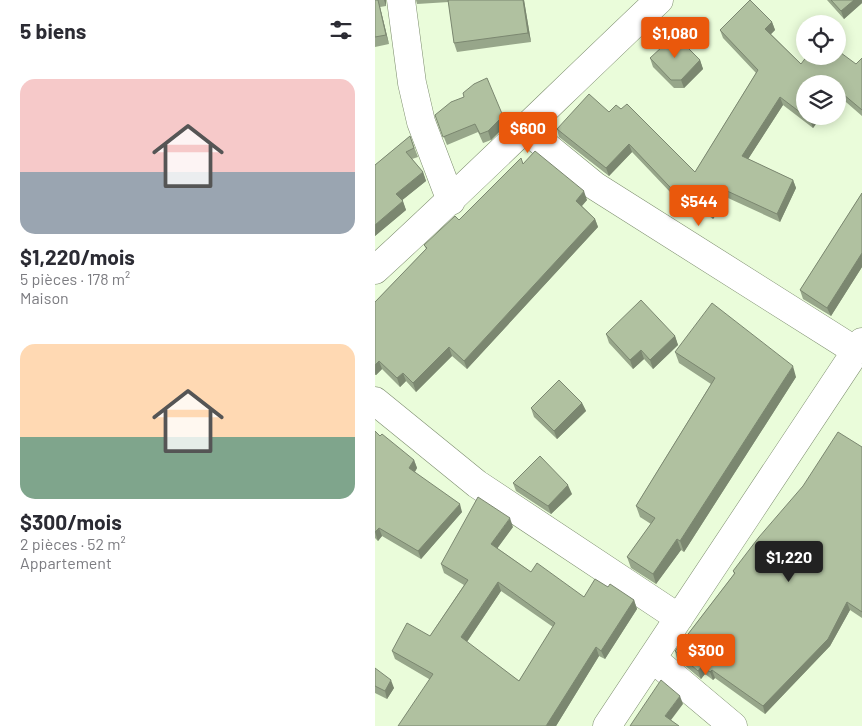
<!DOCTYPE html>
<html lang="fr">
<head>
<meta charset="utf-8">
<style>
  :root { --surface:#fff; --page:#f2f2f3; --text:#2b2b33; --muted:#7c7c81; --accent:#ea580c }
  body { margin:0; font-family:Barlow,sans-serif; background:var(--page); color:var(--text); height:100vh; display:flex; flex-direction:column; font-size:19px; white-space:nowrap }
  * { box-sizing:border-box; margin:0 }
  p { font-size:16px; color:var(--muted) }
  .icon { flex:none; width:28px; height:28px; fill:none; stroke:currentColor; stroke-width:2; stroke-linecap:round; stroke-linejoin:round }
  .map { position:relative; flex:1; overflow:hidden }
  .sheet { display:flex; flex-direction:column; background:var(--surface); width:375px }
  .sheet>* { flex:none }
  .tools { position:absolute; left:421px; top:15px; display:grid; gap:10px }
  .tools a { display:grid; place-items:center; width:50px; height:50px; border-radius:50%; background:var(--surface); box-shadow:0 2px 12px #0003; font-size:25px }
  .price { position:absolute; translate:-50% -42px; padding:0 11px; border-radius:5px; background:var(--accent); color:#fff; font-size:16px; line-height:32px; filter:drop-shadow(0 1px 2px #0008) }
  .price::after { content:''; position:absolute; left:50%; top:30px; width:15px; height:11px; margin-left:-8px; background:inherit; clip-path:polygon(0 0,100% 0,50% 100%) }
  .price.current { background:#222; color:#fff }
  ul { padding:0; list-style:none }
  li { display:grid; align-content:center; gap:10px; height:265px; padding:0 20px }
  li span { display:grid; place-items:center; height:155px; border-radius:15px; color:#555 }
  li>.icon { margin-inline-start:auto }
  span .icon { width:90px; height:90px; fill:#fffc; stroke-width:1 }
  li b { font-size:21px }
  h2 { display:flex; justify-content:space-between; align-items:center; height:60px; padding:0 20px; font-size:21px }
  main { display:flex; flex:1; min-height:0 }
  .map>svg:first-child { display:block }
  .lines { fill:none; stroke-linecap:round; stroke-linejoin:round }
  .minor-casing { stroke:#7c8c6d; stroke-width:29 }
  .minor { stroke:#fff; stroke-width:28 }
  .wall { fill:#97a68a; fill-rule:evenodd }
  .shaded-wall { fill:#7b8770 }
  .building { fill:#b0c1a0; stroke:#7b8770; fill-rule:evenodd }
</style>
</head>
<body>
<main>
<section class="sheet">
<h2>5 biens<svg class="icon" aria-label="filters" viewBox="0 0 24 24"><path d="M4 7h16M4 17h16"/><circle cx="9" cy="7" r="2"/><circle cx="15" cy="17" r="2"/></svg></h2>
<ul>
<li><span style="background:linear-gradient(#f6c9c9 60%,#9aa5b1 0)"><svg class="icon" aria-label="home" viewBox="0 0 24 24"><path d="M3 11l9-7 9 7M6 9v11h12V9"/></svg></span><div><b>$1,220/mois</b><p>5 pièces · 178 m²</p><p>Maison</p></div></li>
<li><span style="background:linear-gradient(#ffd9b3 60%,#7fa58c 0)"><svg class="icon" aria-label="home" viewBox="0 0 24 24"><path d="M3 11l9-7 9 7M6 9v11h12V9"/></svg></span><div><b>$300/mois</b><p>2 pièces · 52 m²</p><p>Appartement</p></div></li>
</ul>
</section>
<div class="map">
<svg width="487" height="726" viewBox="0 0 487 726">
  <rect width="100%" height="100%" fill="#eafcda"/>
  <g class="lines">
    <defs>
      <path id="minor" d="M26,0l11,83 9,39 30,79
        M149,128l71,58 261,165
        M0,270c96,-88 189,-180 284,-270
        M0,401l102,83 202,134
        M277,658l81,68
        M232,726l255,-384"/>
    </defs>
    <use href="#minor" class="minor-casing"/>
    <use href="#minor" class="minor"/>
  </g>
  <path class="wall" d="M0,0h11v6l-6,1 9,37 -14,3z
    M41,0h108l7,42 -74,10 -3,-9 -5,-41 -32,2z
    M452,0h35v3l-18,16z
    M397,22l3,8 -4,4 30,30h55l6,-6v58l-23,-20 -2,1v-13h-32v32h17l-9,12 -30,-23 -35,54 45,21 3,8 -16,34 -52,-24 -15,21 -17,-13 -6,7 -58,-61 -23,24 -50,-39 -2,-8 52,-17 86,60 61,-99 -33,-35 -3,-8z
    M275,58l50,2 3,9 -19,19h-10l-21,-21z
    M60,115l71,10 -15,15 -8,3 -5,-11 -31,13z
    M35,136l8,21 -6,2 11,13 3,9 -24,19 4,10 -31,26v-71z
    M148,164l64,36 -5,6 13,13 3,8 -131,142 -15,-13 -36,36 -10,-11 -6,6 -18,-18 -6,6h-1v-73l51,-53 -2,-4 35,-25z
    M487,193v74l-31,49 -28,-17 -3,-9z
    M231,334l69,2 3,9 -25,24 -9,-10 -11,10 -24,-26z
    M300,352l121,25 -112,175 -3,-2 -25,34 -25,-16 -4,-11 24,-33 -11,-7 -4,-11 75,-122 -32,-21z
    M207,403l4,8 -29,28 -23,-22 -3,-9z
    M0,431l5,5 34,24 3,8 -2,4 47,40 -41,47 -39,-23 -4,5 -3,-3z
    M487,447v171l-12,-8 -20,36 -65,68 -50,-36 -2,2 -8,-6 -4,5 -24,-20 -2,-8 59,-77 -1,-3z
    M138,483l59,11 -21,20 -35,-23z
    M138,527l-16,21 34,24 53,25 24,-10 26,13 3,9 -32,50 -6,-3 -43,70 -127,-47 -34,-20 -3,-8 38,-15 34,-51 -20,-12 -3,-9zM126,591l52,36 -34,54 -52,-39z
    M0,668l19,20 -7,11 -12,-6z"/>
  <path class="shaded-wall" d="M3,0l2,7 9,37 -3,-9z
    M9,0h2v6z
    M148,0h1l7,42 -3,-9z
    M479,0h8v3l-18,16 -3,-8z
    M397,22l3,8 -7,7 -3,-8z
    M325,60l3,9 -19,19 -3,-8z
    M405,97l3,8 -38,59 -3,-8z
    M128,116l3,9 -15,15 -3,-9z
    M438,116h9l-9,12 -3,-8z
    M254,144l3,8 -23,24 -3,-8z
    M48,172l3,9 -26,21 -4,-8z
    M418,180l3,8 -16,34 -3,-8z
    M350,190l3,8 -15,21 -3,-8z
    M209,191l3,9 -8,9 -3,-8z
    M318,198l3,8 -6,7 -3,-8z
    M28,201l3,9 -31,26v-11z
    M220,219l3,8 -131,142 -3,-8z
    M487,253v14l-31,49 -4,-8z
    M300,336l3,9 -25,24 -3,-9z
    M74,347l3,9 -36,36 -3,-9z
    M266,350l3,9 -11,10 -3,-9z
    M4,361l3,8 -6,6 -1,-2v-8z
    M418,366l3,11 -112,175 -4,-11z
    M28,373l3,8 -6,6 -3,-9z
    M207,403l4,8 -29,28 -3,-8z
    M39,460l3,8 -5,8 -3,-8z
    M193,485l4,9 -21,20 -3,-8z
    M85,504l2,8 -41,47 -3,-8z
    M135,518l3,9 -19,26 -3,-9z
    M4,528l3,8 -4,5 -3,-9z
    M302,539l4,11 -25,34 -3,-10z
    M123,582l3,9 -37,55 -3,-9z
    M259,600l3,9 -32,50 -4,-8z
    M472,602l3,8 -20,36 -65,68 -2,-8z
    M221,647l3,9 -43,70h-10z
    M327,666l3,8 -4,5 -3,-8z
    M337,670l3,8 -2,2 -3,-8z
    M16,680l3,8 -7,11 -2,-8z
    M305,696l3,8 -15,20 -3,-8z"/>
  <path class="building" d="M0,0h3l8,35 -11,2z
    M73,0h75l5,33 -74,10z
    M375,0l22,22 -7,7 36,35 6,-8h30v-6l19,14 6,-6v52l-25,-21v-5h-32v32l-25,-19 -38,59 51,24 -16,34 -52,-24 -15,21 -17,-13 -6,7 -58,-61 -23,24 -49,-39 32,-35 20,18 7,-7 5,4 6,-5 68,68 63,-102 -38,-40z
    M456,0h23l-13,11z
    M300,35l25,25 -19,20h-10l-21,-22z
    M112,78l16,38 -15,15 -8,3 -5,-10 -32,13 -8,-22 16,-13 13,-5 -1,-4 11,-9z
    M431,116h7l-3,4z
    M35,136l4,12 -8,4 17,20 -27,22 7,7 -28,24v-60z
    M160,151l49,40 -8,10 19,18 -131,142 -15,-14 -36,36 -10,-10 -6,5 -18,-17 -4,4v-63l52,-54 -3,-3 31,-29 4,4 62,-62 2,6z
    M487,193v60l-35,55 -27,-18z
    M266,300l34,36 -25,24 -9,-10 -11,10 -24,-26z
    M337,303l81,63 -113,175 -3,-2 -24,35 -26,-17 28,-39 -19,-12 79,-128 -40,-26z
    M184,380l23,23 -28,28 -23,-23z
    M0,431l5,5 2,-2 32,26 -5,8 51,36 -42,47 -39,-23 -4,4z
    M463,432l24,15v165l-15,-10 -19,37 -65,67 -51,-36 -2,2 -8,-6 -4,5 -23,-20 60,-78 -2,-2 26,-34 44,-51z
    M165,456l28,29 -20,21 -35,-23z
    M103,497l32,21 -19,26 40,28 6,-9 47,34 11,-18 13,8 2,-3 24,16 -33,51 -5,-4 -50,79h-148l35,-52 -41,-23 15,-28 23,13 38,-56 -27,-16zM123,582l57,41 -36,58 -58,-44z
    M0,668l16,12 -6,11 -10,-5z
    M286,680l19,16 -15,20 14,10h-49z"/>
</svg>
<div class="tools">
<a><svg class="icon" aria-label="locate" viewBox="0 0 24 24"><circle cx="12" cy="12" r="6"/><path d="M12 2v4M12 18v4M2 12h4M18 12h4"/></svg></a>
<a><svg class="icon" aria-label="layers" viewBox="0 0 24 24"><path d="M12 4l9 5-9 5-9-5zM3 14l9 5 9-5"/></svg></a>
</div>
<b class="price" style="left:300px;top:59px">$1,080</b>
<b class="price" style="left:153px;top:154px">$600</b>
<b class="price" style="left:324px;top:227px">$544</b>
<b class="price current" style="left:414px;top:583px">$1,220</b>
<b class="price" style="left:331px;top:676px">$300</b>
</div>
</main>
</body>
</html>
